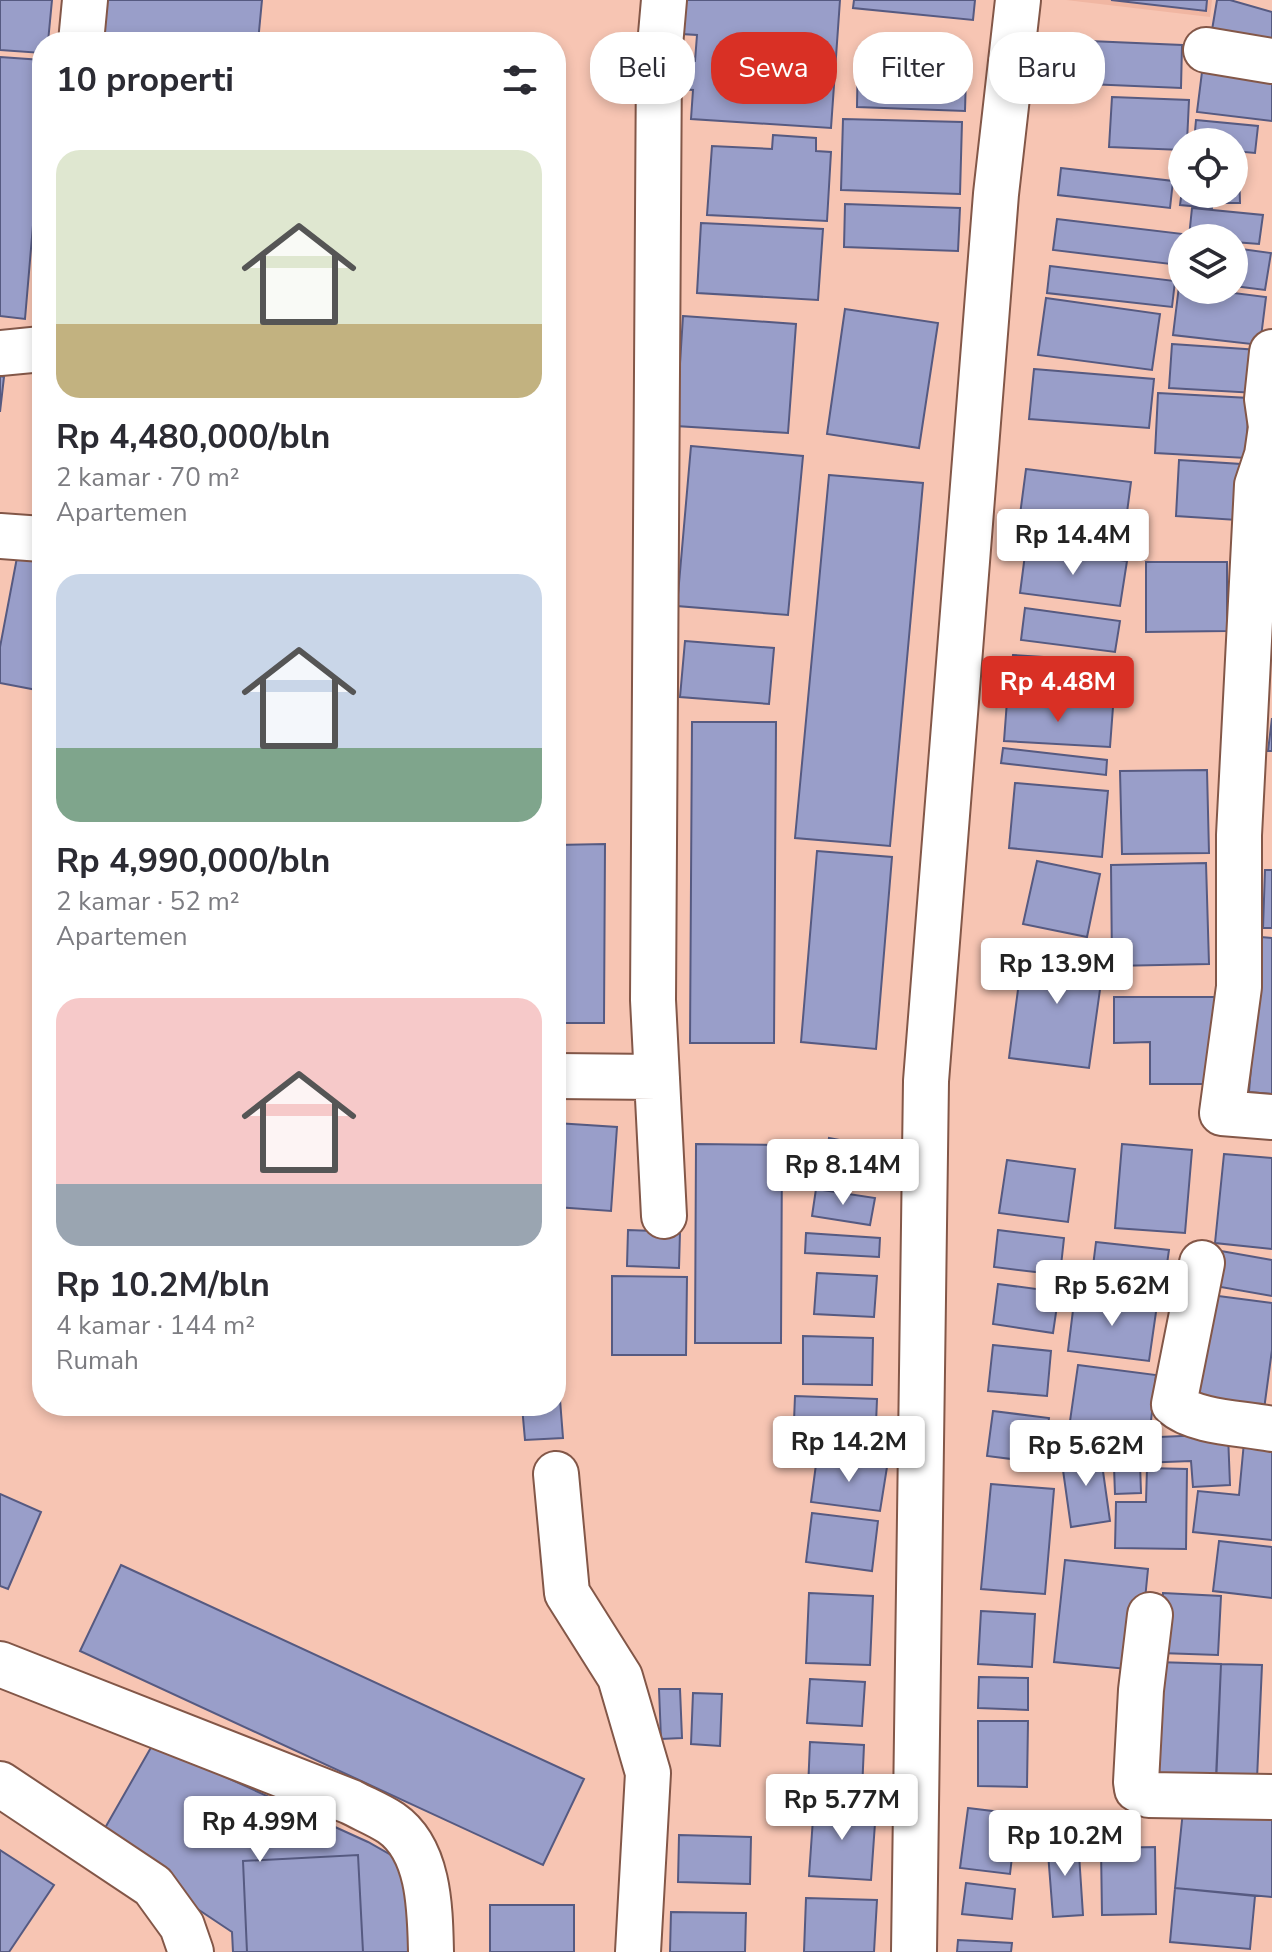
<!DOCTYPE html>
<html lang="id">
<head>
<meta charset="utf-8">
<style>
  :root { --surface:#fff; --page:#f7f7f7; --text:#2b2b33; --muted:#7c7c81; --accent:#d93025 }
  body { margin:0; font-family:"Nunito Sans",sans-serif; background:var(--page); color:var(--text); height:100vh; display:flex; flex-direction:column; font-size:30px; white-space:nowrap }
  * { box-sizing:border-box; margin:0 }
  p { font-size:26px; color:var(--muted) }
  .icon { flex:none; width:44px; height:44px; fill:none; stroke:currentColor; stroke-width:2; stroke-linecap:round; stroke-linejoin:round }
  .map { position:relative; flex:1; overflow:hidden }
  .drawer { position:absolute; left:32px; top:32px; width:534px; height:1384px; display:flex; flex-direction:column; background:var(--surface); border-radius:32px; box-shadow:0 4px 12px #0003 }
  .drawer>* { flex:none }
  .guide { position:absolute; left:590px; top:32px; width:562px; height:72px; display:flex; gap:16px }
  .controls { position:absolute; left:1168px; top:128px; display:grid; gap:16px }
  .controls a { display:grid; place-items:center; width:80px; height:80px; border-radius:50%; background:var(--surface); box-shadow:0 4px 12px #0003; font-size:40px }
  .price { position:absolute; translate:-50% -68px; padding:0 18px; border-radius:8px; background:#fff; color:#222; font-size:26px; line-height:52px; filter:drop-shadow(0 2px 4px #0008) }
  .price::after { content:''; position:absolute; left:50%; top:48px; width:24px; height:18px; margin-left:-12px; background:inherit; clip-path:polygon(0 0,100% 0,50% 100%) }
  .price.active { background:var(--accent); color:#fff }
  ul { padding:0; list-style:none }
  li { display:grid; align-content:center; gap:16px; height:424px; padding:0 24px }
  li span { display:grid; place-items:center; height:248px; border-radius:24px; color:#555 }
  li>.icon { margin-inline-start:auto }
  span .icon { width:144px; height:144px; fill:#fffc; stroke-width:1 }
  li b { font-size:34px }
  h2 { display:flex; justify-content:space-between; align-items:center; height:96px; padding:0 24px; font-size:34px }
  .pill { padding:0 28px; border-radius:32px; background:var(--surface); box-shadow:0 4px 12px #0003; font-size:28px; line-height:72px }
  .pill.active { background:var(--accent); color:#fff }
  .map>svg:first-child { display:block }
  .built { fill:#f0b6a2 }
  .building { fill:#999ec9; stroke:#565a81; stroke-width:2 }
  .lines { fill:none; stroke-linecap:round; stroke-linejoin:round }
  .minor-casing { stroke:#835748; stroke-width:48 }
  .minor { stroke:#fff; stroke-width:44 }
</style>
</head>
<body>
<div class="map">
<svg width="1272" height="1952" viewBox="0 0 1272 1952">
  <rect width="100%" height="100%" fill="#f7c5b3"/>
  <path class="built" d="M1066,0h146l-2,17z"/>
  <path class="building" d="M0,0h52l-4,42h-6v11l-42,-3z
    M106,0h156l-4,42h-157z
    M668,0h172l-9,128 -140,-9 2,-29 -28,-2 2,-29 28,2 2,-26 -32,-2z
    M854,0h121l-2,20 -120,-12z
    M1111,0h96l-1,11z
    M1217,0h13l42,12v34l-61,-10z
    M1066,40l116,5 -1,43 -117,-5z
    M858,49l87,2 -1,23 22,1 -1,36 -108,-4z
    M0,57l42,3v60l-17,199 -25,-3z
    M1203,64l69,8v49l-75,-9z
    M1112,97l77,3 -2,42h-5v8l-73,-3z
    M843,119l119,3 -2,72 -119,-4z
    M1196,120l62,6 -3,27 -21,-2v-9h-40z
    M773,135l43,3v13l15,1 -4,69 -120,-6 5,-69 60,3z
    M1234,166h5l1,37h-19v-9h13z
    M1061,168l112,13 -3,27 -112,-13z
    M1182,190v4h32l-2,14 -32,-3z
    M845,204l115,4 -2,43 -114,-4z
    M1192,208l71,7 -4,29 -25,-2v-4l-45,-1z
    M1057,219l126,15 -4,31 -126,-15z
    M701,223l122,6 -5,71 -121,-7z
    M1234,248l37,5 -6,37 -31,-4z
    M1050,266l125,15 -3,26 -125,-14z
    M1179,286l3,1v3h28l56,7 -6,48 -87,-10z
    M1046,298l114,16 -8,56 -114,-15z
    M845,309l93,14 -19,125 -92,-14z
    M683,316l113,8 -8,109 -112,-7z
    M1172,344l87,6 -3,43 -87,-5z
    M1034,369l120,10 -5,49 -120,-9z
    M0,376l4,1 -4,35z
    M1158,393l91,5 -3,60 -91,-5z
    M691,446l112,10 -15,159 -111,-9z
    M1179,460l62,4 -4,56 -61,-4z
    M1026,469l105,13 -8,61 -105,-13z
    M829,475l94,8 -33,363 -95,-8z
    M19,547l23,4v140l-42,-8v-36z
    M1026,547l101,14 -7,45 -100,-13z
    M1146,562h81v69l-81,1z
    M1025,608l95,13 -5,31 -94,-12z
    M685,641l89,7 -5,56 -89,-7z
    M1013,655l108,7 -3,37 -108,-8z
    M1007,701l106,6 -3,40 -106,-6z
    M1272,718v33h-4z
    M692,722h84l-2,321h-84z
    M1003,748l104,12 -1,15 -105,-12z
    M1207,770l2,83 -87,1 -2,-83z
    M556,780l4,1 -2,46h-2z
    M1015,783l93,8 -6,66 -93,-9z
    M605,844l-1,179h-48v-178z
    M817,851l75,6 -16,192 -75,-7z
    M1037,861l63,13 -13,63 -64,-13z
    M1206,863l3,101 -97,2 -1,-101z
    M1265,870h7v58h-9z
    M1261,937l11,1v156l-23,-2z
    M1024,944l81,10 -16,114 -80,-10z
    M1114,997h104v87h-68v-42l-36,1z
    M556,1123l61,4 -6,84 -55,-4z
    M829,1138l58,11 -6,38 -59,-10z
    M696,1144l86,1 -1,198h-86z
    M1122,1144l70,6 -7,83 -70,-5z
    M1224,1154l48,4v91l-57,-6z
    M1007,1160l68,9 -7,53 -69,-9z
    M816,1189l59,9 -5,27 -58,-9z
    M628,1230l52,2 -1,36 -52,-2z
    M998,1230l66,8 -4,37 -66,-8z
    M806,1233l74,5 -1,19 -74,-4z
    M1096,1242l73,8 -7,49 -72,-9z
    M1221,1251l51,9v36l-57,-10z
    M817,1273l60,3 -3,41 -60,-3z
    M612,1276l75,1 -1,78h-74z
    M998,1284l61,8 -6,41 -60,-9z
    M1075,1294l82,11 -8,56 -81,-10z
    M1203,1294l69,9v47l-9,67 -75,-11z
    M803,1336l70,2 -1,47 -69,-1z
    M993,1345l58,6 -4,45 -59,-5z
    M557,1361l6,77 -38,2 -3,-34h34z
    M1078,1365l78,10 -6,55 -80,-9z
    M795,1396l82,3 -2,50 -82,-3z
    M993,1411l56,7 -6,45 -56,-7z
    M1228,1434l2,51 -37,2 -2,-26 -51,2 1,30 -26,1 -2,-55z
    M1244,1442l28,3v95l-79,-8 5,-41 41,4z
    M1100,1450l10,71 -39,6 -10,-71z
    M817,1457l70,10 -7,44 -69,-9z
    M1147,1468l40,1 -1,80 -71,-1 1,-46h30z
    M991,1484l63,5 -9,105 -64,-5z
    M0,1494l41,18 -33,77 -8,-3z
    M812,1513l66,8 -6,50 -66,-9z
    M1219,1541l53,6v51l-59,-7z
    M1065,1560l83,9 -10,101 -84,-8z
    M121,1565l463,214 -41,86 -463,-214z
    M809,1593l64,3 -3,69 -64,-2z
    M1163,1593l58,3 -3,59 -58,-2z
    M981,1611l54,3 -3,53 -54,-3z
    M1156,1662l65,2 -5,121 -64,-3z
    M1221,1664l41,1 -5,114 -41,-2z
    M979,1677l49,1v32l-50,-2z
    M810,1679l55,3 -3,44 -55,-3z
    M659,1689h21l2,49 -21,1z
    M693,1693l29,1 -2,52 -29,-2z
    M978,1721h50l-1,66 -49,-1z
    M810,1742l54,3 -2,46 -54,-2z
    M153,1744l215,98 30,17 17,35 2,58h-184l-1,-20 -135,-90z
    M1184,1801l88,8v88l-97,-9z
    M814,1804l62,5 -5,71 -62,-4z
    M968,1808l49,6 -7,60 -50,-6z
    M679,1835l72,2 -1,47 -72,-2z
    M1078,1839l5,76 -30,2 -6,-77z
    M1155,1847l1,67 -54,1 -1,-67z
    M0,1850l54,35 -45,67h-9z
    M358,1855l5,97h-116l-4,-91z
    M966,1883l49,6 -3,30 -50,-5z
    M1175,1888l80,8 -5,53 -80,-7z
    M806,1898l71,2 -3,52h-70z
    M490,1905h84v47h-84z
    M671,1912l75,1 -1,39h-75z
    M958,1940l54,3 -1,9h-54z"/>
  <g class="lines">
    <defs>
      <path id="minor" d="M81,42l4,-42
        M1206,50l66,11
        M1272,352l-5,47 4,28 -4,28 -10,30 -18,350v152l-17,126 50,4
        M0,353l42,-4
        M0,536l42,3
        M556,1076l101,1
        M664,1216l-11,-216 6,-943 5,-57
        M1202,1263l-28,141c21,19 70,19 98,25
        M556,1474l11,119 53,84 28,96 -10,179
        M1150,1615l-9,75 -5,92 1,7 12,6 123,2
        M0,1664l351,138c13,7 28,13 40,21 39,27 39,87 40,129
        M0,1784l153,102 29,40 9,26
        M914,1952l12,-871 70,-887 22,-194"/>
    </defs>
    <use href="#minor" class="minor-casing"/>
    <use href="#minor" class="minor"/>
  </g>
</svg>
<div class="controls">
<a><svg class="icon" aria-label="locate" viewBox="0 0 24 24"><circle cx="12" cy="12" r="6"/><path d="M12 2v4M12 18v4M2 12h4M18 12h4"/></svg></a>
<a><svg class="icon" aria-label="layers" viewBox="0 0 24 24"><path d="M12 4l9 5-9 5-9-5zM3 14l9 5 9-5"/></svg></a>
</div>
<b class="price" style="left:1073px;top:577px">Rp 14.4M</b>
<b class="price active" style="left:1058px;top:724px">Rp 4.48M</b>
<b class="price" style="left:1057px;top:1006px">Rp 13.9M</b>
<b class="price" style="left:843px;top:1207px">Rp 8.14M</b>
<b class="price" style="left:1112px;top:1328px">Rp 5.62M</b>
<b class="price" style="left:849px;top:1484px">Rp 14.2M</b>
<b class="price" style="left:1086px;top:1488px">Rp 5.62M</b>
<b class="price" style="left:842px;top:1842px">Rp 5.77M</b>
<b class="price" style="left:260px;top:1864px">Rp 4.99M</b>
<b class="price" style="left:1065px;top:1878px">Rp 10.2M</b>
<div class="guide">
<a class="pill">Beli</a>
<a class="pill active">Sewa</a>
<a class="pill">Filter</a>
<a class="pill">Baru</a>
</div>
<section class="drawer">
<h2>10 properti<svg class="icon" aria-label="filters" viewBox="0 0 24 24"><path d="M4 7h16M4 17h16"/><circle cx="9" cy="7" r="2"/><circle cx="15" cy="17" r="2"/></svg></h2>
<ul>
<li><span style="background:linear-gradient(#dfe7d0 70%,#c2b280 0)"><svg class="icon" aria-label="home" viewBox="0 0 24 24"><path d="M3 11l9-7 9 7M6 9v11h12V9"/></svg></span><div><b>Rp 4,480,000/bln</b><p>2 kamar · 70 m²</p><p>Apartemen</p></div></li>
<li><span style="background:linear-gradient(#c9d6e8 70%,#7fa58c 0)"><svg class="icon" aria-label="home" viewBox="0 0 24 24"><path d="M3 11l9-7 9 7M6 9v11h12V9"/></svg></span><div><b>Rp 4,990,000/bln</b><p>2 kamar · 52 m²</p><p>Apartemen</p></div></li>
<li><span style="background:linear-gradient(#f6c9c9 75%,#9aa5b1 0)"><svg class="icon" aria-label="home" viewBox="0 0 24 24"><path d="M3 11l9-7 9 7M6 9v11h12V9"/></svg></span><div><b>Rp 10.2M/bln</b><p>4 kamar · 144 m²</p><p>Rumah</p></div></li>
</ul>
</section>
</div>
</body>
</html>
